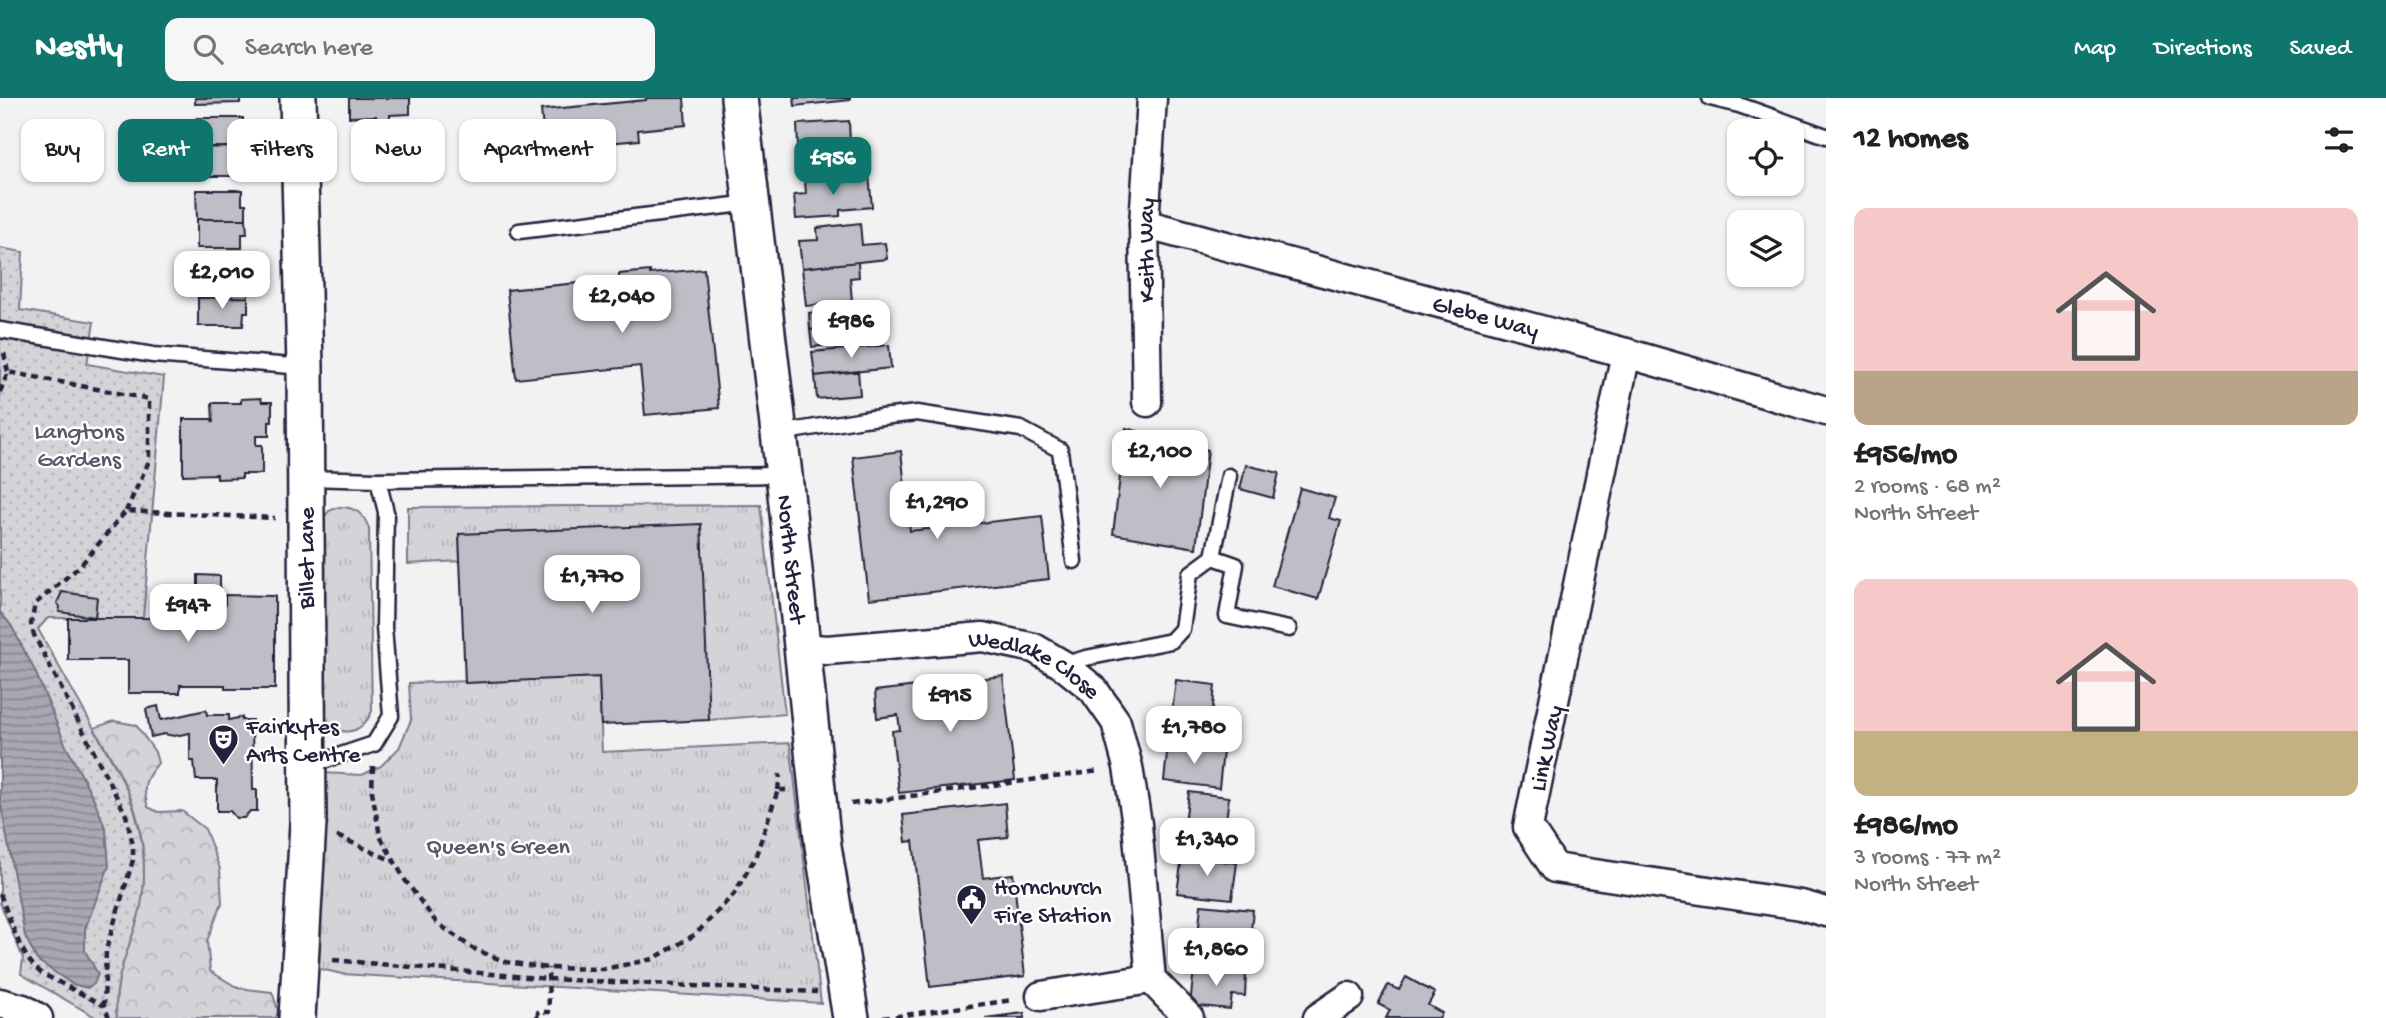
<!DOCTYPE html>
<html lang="en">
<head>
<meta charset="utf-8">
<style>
  :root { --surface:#fff; --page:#f6f6f6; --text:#202124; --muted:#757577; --accent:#0f766e }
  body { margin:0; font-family:"Gochi Hand",sans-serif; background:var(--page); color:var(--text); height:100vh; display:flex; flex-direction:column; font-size:26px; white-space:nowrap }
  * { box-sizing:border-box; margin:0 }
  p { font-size:23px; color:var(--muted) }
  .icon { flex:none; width:38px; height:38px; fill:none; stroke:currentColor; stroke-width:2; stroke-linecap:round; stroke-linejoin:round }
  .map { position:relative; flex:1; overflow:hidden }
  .details { display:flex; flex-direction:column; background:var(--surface); width:560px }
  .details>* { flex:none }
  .top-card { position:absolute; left:21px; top:21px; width:665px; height:63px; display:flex; gap:14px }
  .controls { position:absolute; left:1727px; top:21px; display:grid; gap:14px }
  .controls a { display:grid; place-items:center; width:77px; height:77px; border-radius:14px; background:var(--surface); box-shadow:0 2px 5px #0004; font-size:35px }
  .price { position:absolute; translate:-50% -60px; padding:0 16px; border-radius:14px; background:#fff; color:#222; font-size:23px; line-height:46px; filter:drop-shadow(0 2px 4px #0008) }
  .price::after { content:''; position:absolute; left:50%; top:42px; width:21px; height:16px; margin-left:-10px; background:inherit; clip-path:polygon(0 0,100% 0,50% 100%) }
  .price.on { background:var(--accent); color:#fff }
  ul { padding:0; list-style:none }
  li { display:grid; align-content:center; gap:14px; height:371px; padding:0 28px }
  li span { display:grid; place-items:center; height:217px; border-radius:14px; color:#555 }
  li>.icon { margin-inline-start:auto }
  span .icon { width:126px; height:126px; fill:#fffc; stroke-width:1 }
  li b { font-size:30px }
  h2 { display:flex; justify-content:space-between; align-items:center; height:84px; padding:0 28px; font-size:30px }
  .chip { padding:0 24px; border-radius:14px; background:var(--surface); box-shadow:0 2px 5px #0004; font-size:24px; line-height:63px }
  .chip.on { background:var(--accent); color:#fff }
  header { display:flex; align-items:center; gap:42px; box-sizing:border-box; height:98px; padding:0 35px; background:var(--accent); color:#fff }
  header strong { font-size:33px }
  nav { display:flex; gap:38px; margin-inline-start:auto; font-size:24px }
  .search { width:490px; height:63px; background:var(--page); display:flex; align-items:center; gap:18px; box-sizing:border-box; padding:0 24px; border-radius:14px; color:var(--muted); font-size:26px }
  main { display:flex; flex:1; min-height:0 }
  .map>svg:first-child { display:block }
  .grass { fill:url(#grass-tufts); stroke:#7a7a8a; stroke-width:2 }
  .forest { fill:url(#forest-crowns); stroke:#7a7a8a; stroke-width:2 }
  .garden { fill:url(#garden-dots); stroke:#7a7a8a; stroke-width:2 }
  .water { fill:url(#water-rules); stroke:#727282; stroke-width:2 }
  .building { fill:#bebec6; stroke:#22223b; stroke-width:2 }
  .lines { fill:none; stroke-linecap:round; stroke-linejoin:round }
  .service-casing { stroke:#22223b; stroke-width:19 }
  .minor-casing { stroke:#22223b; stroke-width:33 }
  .tertiary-casing { stroke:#22223b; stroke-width:40 }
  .path { stroke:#22223b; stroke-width:4.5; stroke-dasharray:7 5; stroke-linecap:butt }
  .service { stroke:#fff; stroke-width:14 }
  .minor { stroke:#fff; stroke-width:28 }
  .tertiary { stroke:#fff; stroke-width:35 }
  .labels { text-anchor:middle; stroke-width:5; stroke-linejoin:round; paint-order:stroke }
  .street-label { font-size:24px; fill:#22223b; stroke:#fff }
  .park-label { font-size:24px; fill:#57576a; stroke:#fff }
  .poi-label { font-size:24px; fill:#22223b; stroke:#fff; text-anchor:start }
</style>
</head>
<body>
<header>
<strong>Nestly</strong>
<div class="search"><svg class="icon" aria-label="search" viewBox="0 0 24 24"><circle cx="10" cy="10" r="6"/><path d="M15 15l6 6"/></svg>Search here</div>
<nav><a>Map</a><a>Directions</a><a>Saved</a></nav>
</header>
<main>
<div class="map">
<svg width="1826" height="920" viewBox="0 0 1826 920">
  <defs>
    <pattern id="grass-tufts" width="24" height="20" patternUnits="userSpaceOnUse" patternTransform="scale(1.75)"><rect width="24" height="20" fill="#d3d3d8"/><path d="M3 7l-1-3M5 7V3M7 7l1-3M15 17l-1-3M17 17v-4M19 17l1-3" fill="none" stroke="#b5b5ba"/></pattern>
    <pattern id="forest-crowns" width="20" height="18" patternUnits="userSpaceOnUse" patternTransform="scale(1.75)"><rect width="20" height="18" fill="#d3d3d8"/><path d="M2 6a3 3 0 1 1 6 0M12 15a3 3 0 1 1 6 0" fill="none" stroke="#b5b5ba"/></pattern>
    <pattern id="garden-dots" width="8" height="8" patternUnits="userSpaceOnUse" patternTransform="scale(1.75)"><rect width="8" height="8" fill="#d3d3d8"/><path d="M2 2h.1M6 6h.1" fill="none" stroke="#b5b5ba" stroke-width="1.8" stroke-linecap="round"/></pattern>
    <pattern id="water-rules" width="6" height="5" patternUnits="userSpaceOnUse" patternTransform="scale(1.75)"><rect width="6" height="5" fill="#a8a8b2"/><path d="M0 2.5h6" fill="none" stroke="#888892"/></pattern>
  </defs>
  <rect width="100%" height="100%" fill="#f2f2f3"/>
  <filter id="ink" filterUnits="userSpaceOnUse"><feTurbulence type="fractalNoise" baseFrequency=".0143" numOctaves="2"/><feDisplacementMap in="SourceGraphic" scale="14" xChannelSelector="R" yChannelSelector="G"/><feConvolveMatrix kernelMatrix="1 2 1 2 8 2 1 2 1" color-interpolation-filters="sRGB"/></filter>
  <g filter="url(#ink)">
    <path class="grass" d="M761,407l24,209 -76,6 -250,-186 1,27 -52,3v-57z
      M339,409c16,0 25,6 30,22l3,182c-11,26 -37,28 -49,2l-1,-193 7,-9z
      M599,579l3,75 188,-9 31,260 -479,-29 -26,-6 7,-195 39,2 19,-9 18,-18 12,-28 -2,-37z"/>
    <path class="forest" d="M114,623l22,4 19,27 3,11c-14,17 -16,23 -10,44l10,5 24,-1 23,18 15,40 2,34 -15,38 3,30 28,17 34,4 6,18 -2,8h-159c-5,-36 10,-65 20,-98 12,-40 8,-88 -8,-126 -9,-23 -23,-45 -35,-66z"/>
    <path class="garden" d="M0,150l23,4 -3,58 74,12 -7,42 77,13 -21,241h-95l-10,11 82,146c22,43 31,96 18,143 -10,34 -26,64 -21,100h-20l-76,-44 2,-16 -23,-55z"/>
    <path class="water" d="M0,514l11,13 24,46 31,75 28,53 12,31 3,36 -24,63v22l13,23 -4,10 -7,4 -15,-4 -35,-24 -12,-24 -25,-136z"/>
    <path class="building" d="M195,0h45v5l-45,1z
      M349,0h61v16l-20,1v5l-14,1v-5l-27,1z
      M646,0h38l2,27 -48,5 1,10 -94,9 -4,-39 105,-10z
      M794,0h56v2l-55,6z
      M197,20h46v14h4l1,15 -66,1v-21z
      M849,23l1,22 -52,3 -1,-22z
      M850,45l1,23 -51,3 -2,-23z
      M198,49h50v15h-5l1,14h-46z
      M869,77l3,32 -32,3v6l-44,3 -2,-24 12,-1 -1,-13z
      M196,92h46v14h4v15h-49z
      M197,121h49l1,15h-5v14h-45z
      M860,125l2,22 23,-2 2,16 -85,9 -3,-27 19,-1 -1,-12z
      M197,162h27v8h19v13h5v16l-50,1z
      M858,164l1,15 -9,1 2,23 -46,5 -4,-38z
      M704,171l15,139 -74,7 -5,-49 -124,13 -9,-89 112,-11v-5l31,-3v3z
      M248,199v15h-4l-1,14h-45v-28z
      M846,211l1,8 16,-1 1,9 -54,5 -1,-17z
      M864,227l1,10 -16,1v7l-37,4 -2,-17z
      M889,247l2,23 -76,8 -3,-24z
      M858,273l2,24 -43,4 -2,-23z
      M261,300l1,4h10v20h-3v14h-13v9h6v29h-20v4l-25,1v-5l-34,1v-56h29l1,4 -1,-20h29v-4z
      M1126,330l82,22 -12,98 -83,-14z
      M901,353l9,80 132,-15 7,63 -180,20 -16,-142z
      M1246,367l33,8 -6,25 -33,-9z
      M1300,390l35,10 -6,20 12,3 -23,78 -46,-13z
      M701,426l8,196 -108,5 -2,-48 -134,6 -6,-149z
      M198,477l22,1v30h5v-11l50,1v93h-50v-4h-45v8h-52v-33h-60v-42h97l-1,4h21l1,-4h6v-4h6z
      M62,494l35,5 -2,20 -36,-5 1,-5 -3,-4z
      M1003,578l12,104 -116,13 -7,-62 8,-1 -2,-15 -21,3 -2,-27z
      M1176,582l39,5 -3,32 -40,-5z
      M158,608l3,14 45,-10 1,5h22v5l13,-3v3h10l1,70h4v21h-7l-6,7h-8l-6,-7h-13v-31h-21l-2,-19h-4v-28l-16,3 -10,-2 -13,3 -5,-28z
      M1172,614l40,5 -4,32 -40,-5z
      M1168,646l55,7 -4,37 -55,-7z
      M1189,694l40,5 -4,31 -40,-5z
      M1005,705l3,34 -30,3 5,38 30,-4 12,102 -95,11 -17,-146 -7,1 -3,-27z
      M1185,725l40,5 -4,32 -39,-4z
      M1182,758l55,7 -5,36 -55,-6z
      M1201,807l52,5 -3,31 -52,-5z
      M1198,838l52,5 -4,33 -52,-5z
      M1194,871l52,5 -1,22 -13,-1 -2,14 -40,-4z
      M1406,879l29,16 -7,12 14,8 -3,5h-53l4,-8 -12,-6 10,-19 11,5z
      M1024,915v5h-39z"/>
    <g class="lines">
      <defs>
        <path id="service" d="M1710,0l29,7 87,31
          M519,133l232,-28
          M0,232l153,25 151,12
          M780,335l84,-14 53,-6 104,16 39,21 14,111
          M306,380l72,2 405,-5
          M1213,459l23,8 -9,51 62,13
          M1063,567l23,-7 85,-17 11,-12 8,-55 23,-17 16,-81
          M309,661l17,1 48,-16 17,-28 -7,-89 2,-115 -8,-32"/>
        <g id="minor">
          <path id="s1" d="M1144,126l482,129 200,58"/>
          <path d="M1626,255l-98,474 27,41 246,37 25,7"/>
          <path id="s2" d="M1147,304l-3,-178 8,-126"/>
          <path id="s3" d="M802,550l25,2 156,-13 51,11 29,17 30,24 23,33 12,45 9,57 14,155 -110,17"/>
          <path d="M1151,881l38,39"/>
          <path d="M0,905l23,6 15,9"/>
          <path d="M1318,920l31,-21"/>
        </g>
        <g id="tertiary">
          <path id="s4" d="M739,0l45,377 39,371 28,172"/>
          <path d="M297,920l11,-195 -3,-456 -7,-269"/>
        </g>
      </defs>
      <use href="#service" class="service-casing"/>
      <use href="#minor" class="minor-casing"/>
      <use href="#tertiary" class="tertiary-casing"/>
      <path class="path" d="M4,255l4,19
        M0,294l8,-20 141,27v62l-23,50
        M373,668l-1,25 8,45 25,44 31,42 36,26 34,14 42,6 56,1 49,-10 43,-25 38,-40 21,-36 23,-68h8
        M778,692l2,-16
        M851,706l248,-33
        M337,738l56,25
        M0,796c11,26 19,61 41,79l62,32
        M333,862l216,19 268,13
        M109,920l-5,-13 2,-55 27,-90v-15l-7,-30 -92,-180 -3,-11 4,-20 45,-38 46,-55 149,7
        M537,920l1,-6h11l-1,-44
        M883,920l130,-18"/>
      <use href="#service" class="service"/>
      <use href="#minor" class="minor"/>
      <use href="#tertiary" class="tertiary"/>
    </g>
  </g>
  <defs>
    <symbol id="theatre-pin" viewBox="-11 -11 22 30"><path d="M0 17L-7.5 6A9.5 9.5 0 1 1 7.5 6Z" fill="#22223b" stroke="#fff"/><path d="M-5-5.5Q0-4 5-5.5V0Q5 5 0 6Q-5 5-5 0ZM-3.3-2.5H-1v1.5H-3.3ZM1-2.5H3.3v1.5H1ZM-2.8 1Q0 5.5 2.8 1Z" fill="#fff"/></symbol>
    <symbol id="civic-pin" viewBox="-11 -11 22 30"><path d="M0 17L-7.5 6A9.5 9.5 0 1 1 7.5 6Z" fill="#22223b" stroke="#fff"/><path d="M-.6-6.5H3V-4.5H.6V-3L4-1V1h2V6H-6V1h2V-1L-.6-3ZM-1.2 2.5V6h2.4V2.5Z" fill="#fff"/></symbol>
  </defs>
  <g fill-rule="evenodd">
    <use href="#theatre-pin" x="206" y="624" width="35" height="47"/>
    <use href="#civic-pin" x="954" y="784" width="35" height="47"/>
  </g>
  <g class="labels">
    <g class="street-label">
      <text dy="8" stroke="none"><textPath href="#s2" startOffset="152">Keith Way</textPath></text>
      <text dy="8" stroke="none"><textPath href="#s1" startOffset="354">Glebe Way</textPath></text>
      <text transform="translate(305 460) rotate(-90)" y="8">Billet Lane</text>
      <text dy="8" stroke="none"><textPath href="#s4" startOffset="464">North Street</textPath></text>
      <text dy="8" stroke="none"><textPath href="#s3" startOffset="240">Wedlake Close</textPath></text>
      <text transform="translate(1545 650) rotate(-78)" y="8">Link Way</text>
    </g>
    <g class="park-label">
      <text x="79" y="340">Langtons<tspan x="79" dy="28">Gardens</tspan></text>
      <text x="498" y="755">Queen's Green</text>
    </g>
    <g class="poi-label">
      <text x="246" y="635">Fairkytes<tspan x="246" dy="28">Arts Centre</tspan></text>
      <text x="994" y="796">Hornchurch<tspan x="994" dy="28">Fire Station</tspan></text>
    </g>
  </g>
</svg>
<div class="controls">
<a><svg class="icon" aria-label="locate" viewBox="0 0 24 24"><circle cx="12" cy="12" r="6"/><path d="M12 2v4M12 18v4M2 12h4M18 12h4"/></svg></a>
<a><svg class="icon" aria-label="layers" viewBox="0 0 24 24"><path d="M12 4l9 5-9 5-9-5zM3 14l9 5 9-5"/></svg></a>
</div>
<b class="price on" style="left:833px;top:99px">£956</b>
<b class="price" style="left:222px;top:213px">£2,010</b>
<b class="price" style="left:622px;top:237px">£2,040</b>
<b class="price" style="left:851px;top:262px">£986</b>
<b class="price" style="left:1160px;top:392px">£2,100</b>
<b class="price" style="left:937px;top:443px">£1,290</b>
<b class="price" style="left:592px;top:517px">£1,770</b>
<b class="price" style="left:188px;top:546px">£947</b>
<b class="price" style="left:950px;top:636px">£915</b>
<b class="price" style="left:1194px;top:668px">£1,780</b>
<b class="price" style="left:1207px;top:780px">£1,340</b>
<b class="price" style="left:1216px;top:890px">£1,860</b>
<div class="top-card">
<a class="chip">Buy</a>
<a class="chip on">Rent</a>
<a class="chip">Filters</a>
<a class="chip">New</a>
<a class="chip">Apartment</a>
</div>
</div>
<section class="details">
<h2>12 homes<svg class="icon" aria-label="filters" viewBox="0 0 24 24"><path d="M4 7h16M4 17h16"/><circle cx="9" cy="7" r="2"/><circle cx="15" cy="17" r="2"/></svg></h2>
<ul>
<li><span style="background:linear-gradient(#f6c9c9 75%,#b9a48a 0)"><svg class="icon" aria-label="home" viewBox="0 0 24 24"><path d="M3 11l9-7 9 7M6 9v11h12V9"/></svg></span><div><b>£956/mo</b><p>2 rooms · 68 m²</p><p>North Street</p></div></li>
<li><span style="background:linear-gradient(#f6c9c9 70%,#c2b280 0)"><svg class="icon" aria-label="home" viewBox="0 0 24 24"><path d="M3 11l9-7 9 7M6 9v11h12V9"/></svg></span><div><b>£986/mo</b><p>3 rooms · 77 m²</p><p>North Street</p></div></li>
</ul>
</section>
</main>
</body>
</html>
